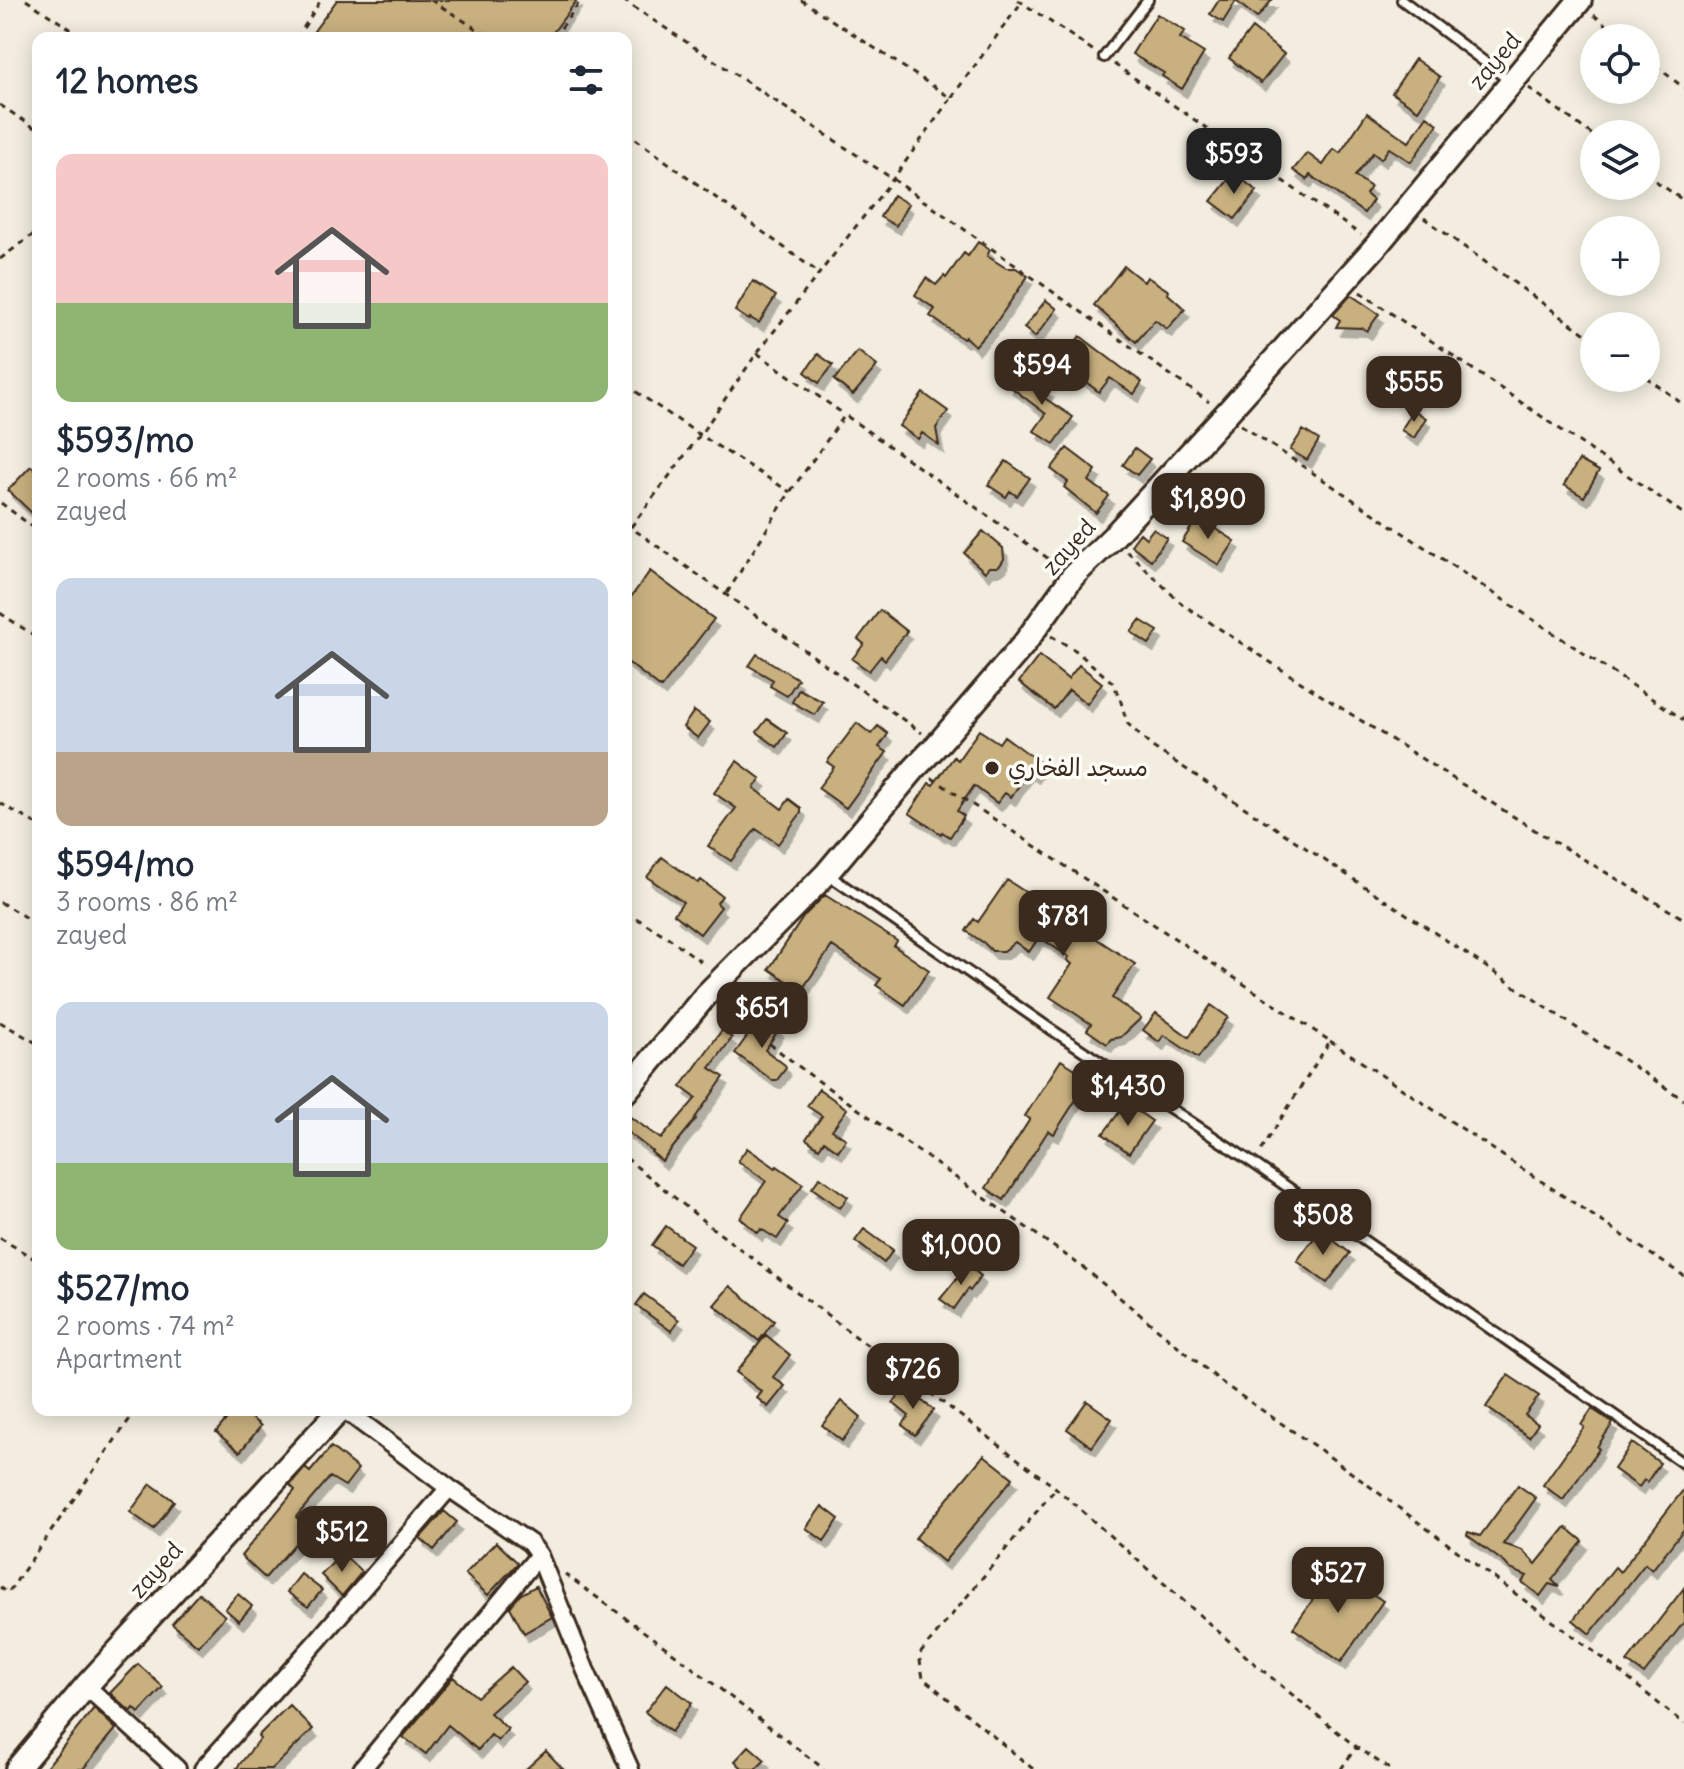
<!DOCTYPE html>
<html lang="en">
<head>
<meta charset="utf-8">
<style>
  :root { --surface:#fff; --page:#f2f2f3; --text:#1f2937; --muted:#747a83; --accent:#3b2a1e }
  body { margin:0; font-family:Delius,"Playpen Sans Arabic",sans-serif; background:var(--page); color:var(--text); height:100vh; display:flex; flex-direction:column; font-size:30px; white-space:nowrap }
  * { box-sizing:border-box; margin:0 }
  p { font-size:26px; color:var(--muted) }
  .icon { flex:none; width:44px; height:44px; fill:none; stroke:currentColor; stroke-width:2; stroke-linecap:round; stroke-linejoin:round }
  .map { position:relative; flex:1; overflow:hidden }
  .details { position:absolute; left:32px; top:32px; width:600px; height:1384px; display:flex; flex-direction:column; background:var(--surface); border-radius:16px; box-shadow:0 4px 20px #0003 }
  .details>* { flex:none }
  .fabs { position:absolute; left:1580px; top:24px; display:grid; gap:16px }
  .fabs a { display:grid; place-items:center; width:80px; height:80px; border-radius:50%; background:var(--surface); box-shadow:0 4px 20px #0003; font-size:40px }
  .price { position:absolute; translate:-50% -68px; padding:0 18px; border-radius:16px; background:var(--accent); color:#fff; font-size:26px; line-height:52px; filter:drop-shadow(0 2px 4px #0008) }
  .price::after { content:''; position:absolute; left:50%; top:48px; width:24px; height:18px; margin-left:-12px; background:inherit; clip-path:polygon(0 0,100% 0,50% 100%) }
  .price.active { background:#222; color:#fff }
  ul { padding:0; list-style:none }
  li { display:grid; align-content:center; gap:16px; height:424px; padding:0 24px }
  li span { display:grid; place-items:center; height:248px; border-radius:16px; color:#555 }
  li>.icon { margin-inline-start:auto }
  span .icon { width:144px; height:144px; fill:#fffc; stroke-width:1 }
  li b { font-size:34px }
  h2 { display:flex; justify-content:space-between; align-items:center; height:96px; padding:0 24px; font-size:34px }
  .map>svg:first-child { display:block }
  .building { fill:#c8b07f; stroke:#3b2a1e; stroke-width:2; filter:url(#shadow) }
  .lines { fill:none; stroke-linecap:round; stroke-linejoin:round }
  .lane-casing { stroke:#3b2a1e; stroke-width:14 }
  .street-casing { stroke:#3b2a1e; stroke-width:22 }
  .secondary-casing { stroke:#3b2a1e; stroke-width:28 }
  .path { stroke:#3b2a1e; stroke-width:3; stroke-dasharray:6 6; stroke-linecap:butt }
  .lane { stroke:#fdfcf7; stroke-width:8 }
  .street { stroke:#fdfcf7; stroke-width:16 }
  .secondary { stroke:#fdfcf7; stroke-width:22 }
  .poi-dot { fill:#3b2a1e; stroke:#fdfcf7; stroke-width:3 }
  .labels { text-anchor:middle; stroke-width:7; stroke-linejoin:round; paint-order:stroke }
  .street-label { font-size:24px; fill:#3b2a1e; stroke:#fdfcf7 }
  .poi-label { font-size:24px; fill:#3b2a1e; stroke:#fdfcf7; text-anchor:start }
</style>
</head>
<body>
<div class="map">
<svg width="1684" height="1769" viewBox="0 0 1684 1769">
  <defs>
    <filter id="shadow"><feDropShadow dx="4.5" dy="8" stdDeviation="0" flood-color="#0004"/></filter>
  </defs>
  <rect width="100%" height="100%" fill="#f2eddf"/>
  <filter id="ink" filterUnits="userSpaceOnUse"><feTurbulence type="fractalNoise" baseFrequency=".0125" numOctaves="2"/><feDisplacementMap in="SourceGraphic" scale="16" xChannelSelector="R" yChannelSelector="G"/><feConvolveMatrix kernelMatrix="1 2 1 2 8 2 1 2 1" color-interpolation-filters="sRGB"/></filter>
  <g filter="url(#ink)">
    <path class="building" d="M337,0h240l-28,38h-225l-10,-7z
      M1219,0h53l-15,18 -21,-17 -13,21 -13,-8z
      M1157,14l28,17 -5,7 24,15 -22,36 -20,-13 2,-3 -32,-19z
      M1252,28l32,26 -23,29 -32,-25z
      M1415,59l25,18 -22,33 -26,-17z
      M1367,113l42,29 18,-26 11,8 -27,38 -22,-14 -8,11 -8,-6 -18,23 16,11 -5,7 7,6 -9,13 -54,-38 -3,5 -14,-10 14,-17 16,12 11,-16 6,4z
      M1234,173l23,18 -22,28 -24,-18z
      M893,195l15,9 -12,22 -16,-9z
      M978,242l12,8 -3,6 19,12h10l12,8 -33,48 -20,22 -10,-9 -2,2 -33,-23 5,-7 -20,-14 11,-17 10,7 8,-9 2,2 18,-25 4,3z
      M1124,266l20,16 3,-5 22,14 -1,3 17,15 -18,20 -12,-9 -19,22 -42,-37z
      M753,281l23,15 -17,27 -9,-5 -1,2 -14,-9z
      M1351,295l28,19 -12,17 -5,-3 -26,-1 4,-7 -7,-5z
      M1046,300l11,9 -22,28 -11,-9z
      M1080,336l42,32 20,14 -8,12 -24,-16 -11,14 -39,-30z
      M858,351l19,15 -24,29 -19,-15z
      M818,354l15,11 -14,18 -14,-11z
      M1020,370l29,20 -6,7 30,20 -19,27 -20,-13 12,-17 -38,-29z
      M923,393l25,18 -12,17 3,17 -17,-12 -4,6 -19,-13z
      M1414,410l12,8 -12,20 -13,-8z
      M1303,430l16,10 -12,20 -17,-10z
      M1067,448l29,22 -7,11 20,15 -13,17 -32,-26 4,-5 -17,-13z
      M1135,448l15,11 -13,16 -14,-10z
      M1579,460l20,11 -15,26 -20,-12z
      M1006,461l24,17 -13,18 -7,-5 -4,6 -18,-12z
      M31,466l7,7v46l-30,-29z
      M1184,498l16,11 -8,12h-5l-13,-9z
      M1198,517l37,24 -16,24 -37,-23z
      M1153,529l14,9 -16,22 -20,-15 9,-12 6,5z
      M983,531l20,17 1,11 -3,5 -4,3h-8l-4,5 -21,-19z
      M650,571l64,48 -53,69 -35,-27v-57z
      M880,610l27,21 -22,29 -4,-4 -12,15 -17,-12 12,-15 -6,-5z
      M1140,620l18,11 -9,13 -18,-12z
      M757,654l41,25 -11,17 -17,-10 3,-6 -24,-14z
      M1039,656l29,23 11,-14 23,18 -15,21 -18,-14 -15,19 -35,-27z
      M799,689l24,13 -8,13 -23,-13z
      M694,711l16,11 -12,16 -15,-11z
      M767,719l20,14 -10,14 -20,-15z
      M857,723l14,11 7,-8 10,8 -9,13 8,5 -41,56 -28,-20 16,-21 -7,-5z
      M979,730l20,13 5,-7 38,28 -8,11 -5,-4 -18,26 -6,-4 -8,10 -23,-17 -17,25 7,5 -14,21 -8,-5 -1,2 -32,-21 20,-30 4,2 21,-28 4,3z
      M737,761l24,18 -7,9 28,21 7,-10 12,9v5l-23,31 -22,-15 -25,32 -23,-15 28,-38 -22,-15z
      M662,857l36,26 3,-3 21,16 -5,7 4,4 -21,27 -26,-20 9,-12 -36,-25z
      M1007,880l128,84 -23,34 29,20 -20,19 -10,2 -4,5 -20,-14 4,-6 -41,-27 22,-33 -5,-4 2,-3 -30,-20 -10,15 -14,-10 -11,9h-12l-8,-8 -18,-12 8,-12 4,3z
      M825,895l72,46 -3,5 35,24 -24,35 -29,-20 5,-6 -49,-33 -31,45 -32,-22 35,-53z
      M1211,1005l17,12 -30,41 -34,-23 -5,7 -16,-12 13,-17 33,24z
      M761,1017l18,12 -14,21 20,15 1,3 -9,12h-5l-37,-27z
      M722,1030l10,8 -22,30 14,9 -29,41 1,1 -34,42 -11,-9 1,-1 -26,-20v-17l35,25 35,-41 -15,-11z
      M1061,1060l29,18 -36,56 -6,-3 -44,69 -18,-12 44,-69 -5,-3z
      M819,1089l28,20 -15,21 14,9 -8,12 -14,-10 -5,7 -13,-9 16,-23 -15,-10z
      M1126,1103l26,18 -23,32 -26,-19z
      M747,1148l29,20 1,-2 26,18 -24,33 9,6 -11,16 -16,-10 -3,4 -18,-15 26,-37 -28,-20z
      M820,1177l28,20 -8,11 -28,-20z
      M666,1226l26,19 -14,19 -26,-19z
      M864,1229l29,21 -9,13 -29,-22z
      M1320,1230l30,23 -23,30 -30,-22z
      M968,1265l13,11 -11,15 -2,-2 -14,20 -14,-10z
      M730,1286l44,35 -15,20 -45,-36z
      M644,1294l35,26 -8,11 -35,-26z
      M766,1335l24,20 -17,22 12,9 -17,21 -11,-9 5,-6 -26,-20z
      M1508,1375l31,21 -14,19 13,9 -9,13 -43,-30z
      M905,1388l29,22 -19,25 -13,-10 7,-9 -16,-13z
      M842,1401l19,16 -19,24 -20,-16z
      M1087,1401l25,18 -20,28 -25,-18z
      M1592,1409l21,14 -16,24 2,2 -36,51 -20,-15 41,-58 -3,-2z
      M234,1410h8l19,16 -21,26 -24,-20z
      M1632,1443l28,20 -13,19 -3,-2 -5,7 -25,-18z
      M331,1447l27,22 -13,17 -15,-9 -34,40 13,11 -44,50 -24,-22 54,-66 -5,-5 3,-3 12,-14 5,4z
      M984,1455l29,23 -69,84 -29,-24z
      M151,1484l23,17 -20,28 -24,-17z
      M1518,1485l18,13 -33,46 19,6 14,14 30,-37 17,14 -31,39 7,7 -10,-3 -9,12 -18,-14 5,-6 -17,-7 -5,-6 -38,-28 1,-3 12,4z
      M1684,1489v40l-32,41 -7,-6 -55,70 -17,-14 42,-53 5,5z
      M822,1506l17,13 -15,22 -18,-13z
      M444,1511l13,11 -23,28 -14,-12z
      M496,1542l22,21 -30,32 -23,-21z
      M342,1553l20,19 -20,24 -21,-21z
      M1335,1568l48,33 -42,61 -48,-34z
      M301,1574l21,16 -14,17 -21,-15z
      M536,1586l16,31 -28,16 -14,-26 10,-12z
      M1684,1588v34l-40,52 -17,-12z
      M199,1593l26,23 -27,30 -26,-22z
      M238,1594l14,12 -13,15 -14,-12z
      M138,1664l25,23 -24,26 -5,-5 -3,4 -21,-19z
      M511,1667l14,15 -35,31 18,16 -10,12 -7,-6 -13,15 -30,-25 -22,29 -23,-17 50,-60 24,20z
      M667,1684l25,19 -21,29 -26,-20z
      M289,1705l24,24 -41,40h-36l24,-30 -2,-3z
      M94,1708l22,21 -33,40h-38z
      M749,1746l16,14 -9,9h-13l-8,-8z
      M546,1751l17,18h-37z"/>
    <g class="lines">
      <defs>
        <path id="lane" d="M1402,0l108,81
          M1104,57l44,-57
          M827,874l222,154 204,135 431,301"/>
        <path id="street" d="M345,1410l104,78 81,55 9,12 46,114 45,100
          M86,1686l91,83
          M203,1769l115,-129 131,-152
          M362,1769l177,-214"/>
        <path id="secondary" d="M626,1091l80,-96 120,-121 89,-106 23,-24 86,-100 49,-68 40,-39 113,-123 151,-169 203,-245
          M17,1769l69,-83 254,-276"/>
      </defs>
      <use href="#lane" class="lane-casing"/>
      <use href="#street" class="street-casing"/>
      <use href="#secondary" class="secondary-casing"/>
      <path class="path" d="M26,0l58,38
        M431,0l60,38
        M623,0l270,179 316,223
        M801,0l150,98 70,-95
        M1018,0l76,51
        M1594,15l28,23
        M297,38l24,-38
        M554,38l27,-38
        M1646,58l38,30
        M1114,64l247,171
        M1529,88l65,48
        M0,105l38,25
        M626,132l193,141
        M1646,174l38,27
        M1424,218l170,122
        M0,259l38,-28
        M1360,292l324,222
        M757,353l88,62
        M1646,377l38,28
        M626,385l74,50 90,57
        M1241,425l443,295
        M1,503l37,28
        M626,524l296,209
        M631,527l69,-92 57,-82 136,-174 58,-81
        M1127,551l55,53 137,90 219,138 146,87
        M727,593l63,-101 55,-77 211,149
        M0,613l38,25
        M1051,636l24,14 37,32 7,13 8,28 24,23 310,204 223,150
        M932,778l398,263 -70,111
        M0,803l38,22
        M0,902l38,23
        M626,912l40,24 40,29
        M722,1007l88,68 274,193 141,117 94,64 285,210 80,65
        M0,1022l38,22
        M1330,1041l354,235
        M626,1158l85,69 345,261 199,176 101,83 34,22
        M0,1238l38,23
        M565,1574l111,81 148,114
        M0,1587l8,6 128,-183
        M1033,1769l-110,-91 -4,-23 137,-167
        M1341,1769l15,-22"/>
      <use href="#lane" class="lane"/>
      <use href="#street" class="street"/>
      <use href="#secondary" class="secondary"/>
    </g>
  </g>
  <circle class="poi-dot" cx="992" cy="768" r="8"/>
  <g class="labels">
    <g class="street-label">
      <text transform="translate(1495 61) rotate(-50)" y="8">zayed</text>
      <text transform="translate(1069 547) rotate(-48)" y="8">zayed</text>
      <text transform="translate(156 1570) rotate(-48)" y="8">zayed</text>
    </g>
    <g class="poi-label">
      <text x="1008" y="776">مسجد الفخاري</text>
    </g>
  </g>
</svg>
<div class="fabs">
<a><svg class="icon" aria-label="locate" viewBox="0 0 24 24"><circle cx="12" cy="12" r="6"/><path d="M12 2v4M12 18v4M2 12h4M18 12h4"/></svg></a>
<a><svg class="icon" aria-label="layers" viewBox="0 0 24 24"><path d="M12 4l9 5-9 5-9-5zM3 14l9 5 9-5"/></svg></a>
<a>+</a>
<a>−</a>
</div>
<b class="price active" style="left:1234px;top:196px">$593</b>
<b class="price" style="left:1042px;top:407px">$594</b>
<b class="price" style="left:1414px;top:424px">$555</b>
<b class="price" style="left:1208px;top:541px">$1,890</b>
<b class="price" style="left:1063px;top:958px">$781</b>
<b class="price" style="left:762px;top:1050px">$651</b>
<b class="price" style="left:1128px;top:1128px">$1,430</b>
<b class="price" style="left:1323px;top:1257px">$508</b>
<b class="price" style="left:961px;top:1287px">$1,000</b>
<b class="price" style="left:913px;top:1411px">$726</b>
<b class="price" style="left:342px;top:1574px">$512</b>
<b class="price" style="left:1338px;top:1615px">$527</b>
<section class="details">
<h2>12 homes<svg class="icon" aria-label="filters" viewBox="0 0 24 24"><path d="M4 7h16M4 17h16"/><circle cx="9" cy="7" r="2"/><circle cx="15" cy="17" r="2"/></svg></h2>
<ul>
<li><span style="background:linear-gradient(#f6c9c9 60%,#8fb573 0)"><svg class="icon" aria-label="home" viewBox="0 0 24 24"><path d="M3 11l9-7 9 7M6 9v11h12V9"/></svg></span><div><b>$593/mo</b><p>2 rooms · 66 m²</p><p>zayed</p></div></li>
<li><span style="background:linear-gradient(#c9d6e8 70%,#b9a48a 0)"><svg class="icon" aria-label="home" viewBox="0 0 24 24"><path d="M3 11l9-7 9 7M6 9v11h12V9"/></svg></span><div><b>$594/mo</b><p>3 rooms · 86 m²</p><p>zayed</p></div></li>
<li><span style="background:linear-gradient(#c9d6e8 65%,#8fb573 0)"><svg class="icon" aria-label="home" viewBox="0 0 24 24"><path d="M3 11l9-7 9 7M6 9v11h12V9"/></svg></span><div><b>$527/mo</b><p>2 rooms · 74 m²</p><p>Apartment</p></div></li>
</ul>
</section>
</div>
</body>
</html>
